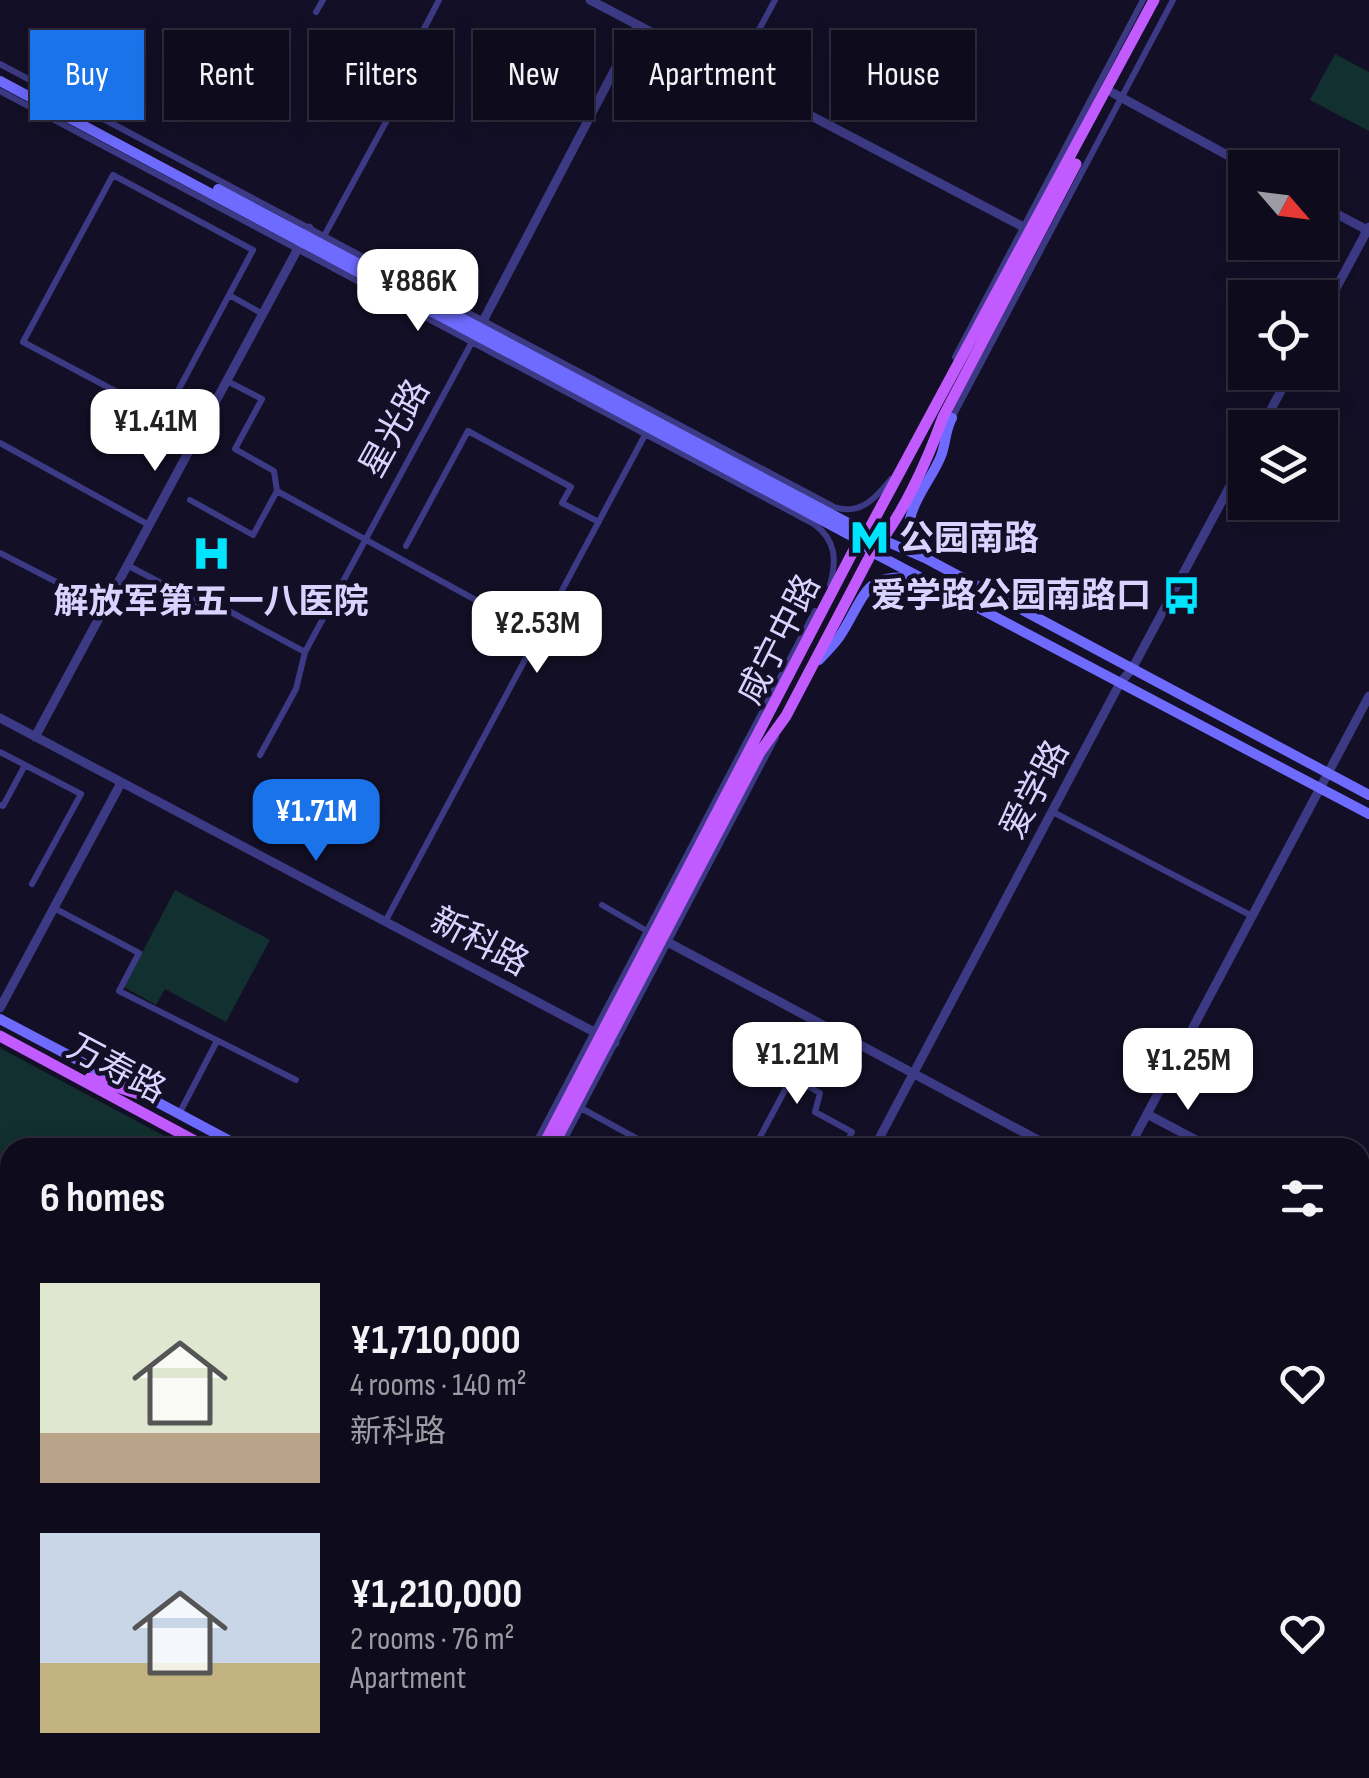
<!DOCTYPE html>
<html lang="en">
<head>
<meta charset="utf-8">
<style>
  :root { --surface:#0e0b1c; --page:#171425; --text:#f1f3f6; --muted:#9b9ba3; --line:#2e2b3b; --accent:#1a73e8 }
  body { margin:0; font-family:"Sofia Sans Condensed","Noto Sans SC",sans-serif; background:var(--page); color:var(--text); height:100vh; display:flex; flex-direction:column; font-size:38px; white-space:nowrap }
  * { box-sizing:border-box; margin:0 }
  p { font-size:32px; color:var(--muted) }
  .icon { flex:none; width:55px; height:55px; fill:none; stroke:currentColor; stroke-width:2; stroke-linecap:round; stroke-linejoin:round }
  .map { position:relative; flex:1; overflow:hidden }
  .drawer { position:absolute; left:0px; top:1138px; width:1370px; height:642px; display:flex; flex-direction:column; background:var(--surface); border-radius:30px 30px 0 0; box-shadow:0 5px 25px #0003,0 0 0 2px var(--line) }
  .drawer>* { flex:none }
  .top-card { position:absolute; left:30px; top:30px; width:1310px; height:90px; display:flex; gap:20px }
  .needle { width:65px; rotate:118deg }
  .controls { position:absolute; left:1228px; top:150px; display:grid; gap:20px }
  .controls a { display:grid; place-items:center; width:110px; height:110px; border-radius:0px; background:var(--surface); box-shadow:0 5px 25px #0003,0 0 0 2px var(--line); font-size:50px }
  .price { position:absolute; translate:-50% -85px; padding:0 22px; border-radius:20px; background:#fff; color:#222; font-size:32px; line-height:65px; filter:drop-shadow(0 2px 5px #0008) }
  .price::after { content:''; position:absolute; left:50%; top:60px; width:30px; height:22px; margin-left:-15px; background:inherit; clip-path:polygon(0 0,100% 0,50% 100%) }
  .price.current { background:var(--accent); color:#fff }
  ul { padding:0; list-style:none }
  li { display:flex; align-items:center; gap:30px; height:250px; padding:0 40px }
  li span { display:grid; place-items:center; flex:none; width:280px; height:200px; border-radius:0px; color:#555 }
  li>.icon { margin-inline-start:auto }
  span .icon { width:120px; height:120px; fill:#fffc; stroke-width:1 }
  li b { font-size:42px }
  h2 { display:flex; justify-content:space-between; align-items:center; height:120px; padding:0 40px; font-size:42px }
  .pill { padding:0 35px; border-radius:0px; background:var(--surface); box-shadow:0 5px 25px #0003,0 0 0 2px var(--line); font-size:35px; line-height:90px }
  .pill.current { background:var(--accent); color:#fff }
  .map>svg:first-child { display:block }
  .green { fill:#12302f }
  .lines { fill:none; stroke-linecap:round; stroke-linejoin:round }
  .minor { stroke:#3d3a85; stroke-width:6 }
  .tertiary { stroke:#3d3a85; stroke-width:9 }
  .secondary { stroke:#6f6bff; stroke-width:10 }
  .primary { stroke:#c25bff; stroke-width:11 }
  .labels { text-anchor:middle; stroke-width:9; stroke-linejoin:round; paint-order:stroke }
  .street-label { font-size:35px; fill:#d9d4ff; stroke:#130f26 }
  .poi-label { font-size:35px; font-weight:bold; fill:#d9d4ff; stroke:#130f26; text-anchor:start }
</style>
</head>
<body>
<div class="map">
<svg width="1369" height="1778" viewBox="0 0 1369 1778">
  <rect width="100%" height="100%" fill="#130f26"/>
  <path class="green" d="M1335,54l34,18v59l-59,-31z
    M175,890l95,50 -44,82 -61,-33 -9,16 -32,-18z
    M0,1048l185,99 -175,1v86l-10,-5z
    M1022,1770h300l-4,8h-285z"/>
  <g class="lines">
    <path class="minor" d="M316,12l7,-12
      M0,64l834,443c26,9 42,-9 57,-28
      M734,76l41,-76
      M0,91l814,433c22,16 23,36 16,61
      M323,238l77,-142 -1,-19 40,-77
      M229,295l34,19
      M955,357l188,-357
      M227,381l35,18 -27,50 39,22 3,20 226,124
      M164,417l89,-167 -140,-75 -90,167 175,93
      M952,418l221,-418
      M0,443l149,82
      M190,500l63,35 24,-44
      M406,546l62,-115 103,56 -9,16 37,19
      M0,553l105,54
      M127,565l91,48 9,-3 78,42
      M0,752l25,13
      M260,755l36,-66 9,-37 167,-310
      M0,805l3,1 22,-41 56,29 -49,90
      M1053,812l199,104
      M602,905l45,26
      M54,908l85,45 -20,38 177,89
      M385,922l261,-489
      M581,1108l73,40
      M179,1114l38,-73
      M533,1148l282,-537
      M560,1148l216,-411
      M754,1148l38,-71 28,16 -5,19 37,20 -8,16
      M1360,1349l9,-17
      M0,1678l10,5
      M1369,1733v5
      M173,1770l15,8
      M196,1778l4,-8
      M226,1778l4,-8
      M699,1778l4,-8"/>
    <path class="tertiary" d="M590,0l445,233
      M1113,93l138,75
      M1320,205l49,26
      M1320,318l49,-91
      M472,342l166,-317
      M1261,428l30,-56
      M0,718l615,325
      M35,737l274,-509
      M647,931l406,217
      M0,1008l121,-225
      M1147,1114l64,34
      M874,1148l246,-465 12,-14 113,-211
      M1129,1148l240,-452
      M1360,1226l9,4"/>
    <path class="secondary" d="M0,81l859,459 13,12 497,262
      M218,189l649,344 60,26 442,236
      M923,555c-34,-33 5,-66 18,-99 5,-13 4,-25 11,-38
      M819,660c7,-8 15,-15 21,-24 25,-38 24,-68 80,-56
      M0,1019l127,67
      M142,1094l101,54
      M1360,1760l9,-11
      M964,1770l16,8
      M1329,1778l5,-8
      M1349,1778l4,-8
      M1369,1778v-1"/>
    <path class="primary" d="M0,1036l208,112
      M90,1078l58,19
      M542,1148l317,-608 8,-7 287,-533
      M552,1148l208,-396 26,-36 86,-164c30,-34 56,-93 71,-135l133,-253
      M0,1241l10,5
      M0,1256l10,2
      M991,1770l15,8
      M205,1778l4,-8"/>
  </g>
  <defs>
    <symbol id="metro-bare" viewBox="-9 -9 18 18"><path d="M-5.5 5V-5H-3L0 0L3-5H5.5V5H3V-.5L0 4L-3-.5V5Z" fill="#00e5ff" stroke="#130f26" stroke-width="2.5" paint-order="stroke"/></symbol>
    <symbol id="hospital-bare" viewBox="-9 -9 18 18"><path d="M-5-5h3v3.5h4V-5h3V5h-3V1.5h-4V5h-3Z" fill="#00e5ff" stroke="#130f26" stroke-width="2.5" paint-order="stroke"/></symbol>
    <symbol id="bus-bare" viewBox="-9 -9 18 18"><path d="M-5-6H5V4H4V6H2V4H-2V6H-4V4H-5ZM-3.5-4V0h7V-4ZM-3.5 1.2v1.5H-2V1.2ZM2 1.2v1.5H3.5V1.2Z" fill="#00e5ff" stroke="#130f26" stroke-width="2.5" paint-order="stroke"/></symbol>
  </defs>
  <g fill-rule="evenodd">
    <use href="#metro-bare" x="842" y="510" width="55" height="55"/>
    <use href="#hospital-bare" x="184" y="526" width="55" height="55"/>
    <use href="#bus-bare" x="1154" y="568" width="55" height="55"/>
  </g>
  <g class="labels">
    <g class="street-label">
      <text transform="translate(394 428) rotate(-61)" y="12">星光路</text>
      <text transform="translate(778 639) rotate(-63)" y="12">咸宁中路</text>
      <text transform="translate(1034 789) rotate(-62)" y="12">爱学路</text>
      <text transform="translate(480 941) rotate(28)" y="12">新科路</text>
      <text transform="translate(117 1068) rotate(28)" y="12">万寿路</text>
    </g>
    <g class="poi-label">
      <text x="899" y="550">公园南路</text>
      <text x="1151" y="607" text-anchor="end">爱学路公园南路口</text>
      <text x="211" y="613" text-anchor="middle">解放军第五一八医院</text>
    </g>
  </g>
</svg>
<div class="controls">
<a><svg class="needle" viewBox="-14 -14 28 28"><path d="M0-13l5 13h-10z" fill="#e53935"/><path d="M0 13l5-13h-10z" fill="#9b9ba3"/></svg></a>
<a><svg class="icon" aria-label="locate" viewBox="0 0 24 24"><circle cx="12" cy="12" r="6"/><path d="M12 2v4M12 18v4M2 12h4M18 12h4"/></svg></a>
<a><svg class="icon" aria-label="layers" viewBox="0 0 24 24"><path d="M12 4l9 5-9 5-9-5zM3 14l9 5 9-5"/></svg></a>
</div>
<b class="price" style="left:418px;top:334px">¥886K</b>
<b class="price" style="left:155px;top:474px">¥1.41M</b>
<b class="price" style="left:537px;top:676px">¥2.53M</b>
<b class="price current" style="left:316px;top:864px">¥1.71M</b>
<b class="price" style="left:797px;top:1107px">¥1.21M</b>
<b class="price" style="left:1188px;top:1113px">¥1.25M</b>
<div class="top-card">
<a class="pill current">Buy</a>
<a class="pill">Rent</a>
<a class="pill">Filters</a>
<a class="pill">New</a>
<a class="pill">Apartment</a>
<a class="pill">House</a>
</div>
<section class="drawer">
<h2>6 homes<svg class="icon" aria-label="filters" viewBox="0 0 24 24"><path d="M4 7h16M4 17h16"/><circle cx="9" cy="7" r="2"/><circle cx="15" cy="17" r="2"/></svg></h2>
<ul>
<li><span style="background:linear-gradient(#dfe7d0 75%,#b9a48a 0)"><svg class="icon" aria-label="home" viewBox="0 0 24 24"><path d="M3 11l9-7 9 7M6 9v11h12V9"/></svg></span><div><b>¥1,710,000</b><p>4 rooms · 140 m²</p><p>新科路</p></div><svg class="icon" aria-label="heart" viewBox="0 0 24 24"><path d="M12 20l-8-8c-3-5 5-10 8-4 3-6 11-1 8 4z"/></svg></li>
<li><span style="background:linear-gradient(#c9d6e8 65%,#c2b280 0)"><svg class="icon" aria-label="home" viewBox="0 0 24 24"><path d="M3 11l9-7 9 7M6 9v11h12V9"/></svg></span><div><b>¥1,210,000</b><p>2 rooms · 76 m²</p><p>Apartment</p></div><svg class="icon" aria-label="heart" viewBox="0 0 24 24"><path d="M12 20l-8-8c-3-5 5-10 8-4 3-6 11-1 8 4z"/></svg></li>
</ul>
</section>
</div>
</body>
</html>
